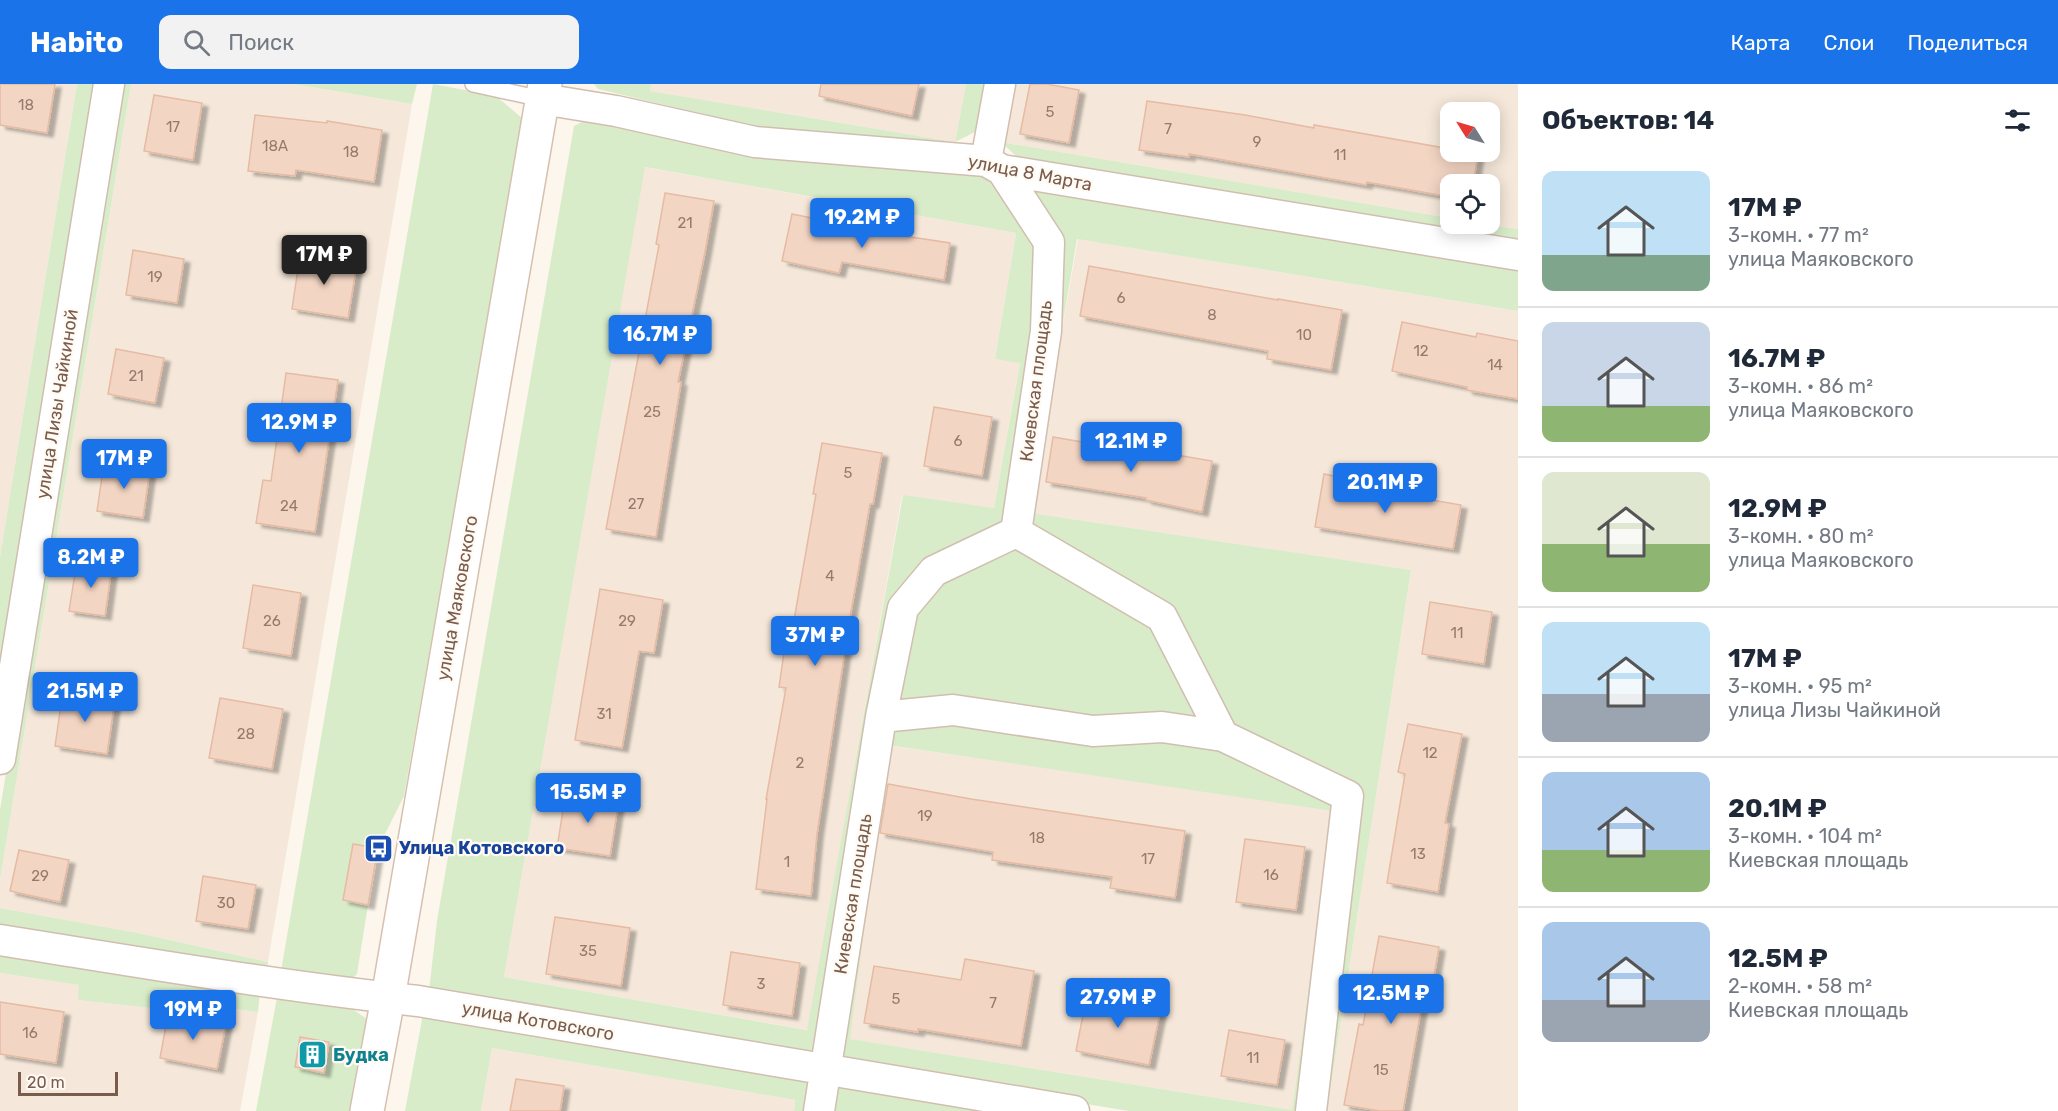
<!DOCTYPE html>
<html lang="ru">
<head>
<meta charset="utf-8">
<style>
  :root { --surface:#fff; --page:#f2f2f3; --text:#1f2937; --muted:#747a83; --line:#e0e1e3; --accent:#1a73e8 }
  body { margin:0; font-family:Rubik,sans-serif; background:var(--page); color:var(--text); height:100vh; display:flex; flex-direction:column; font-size:22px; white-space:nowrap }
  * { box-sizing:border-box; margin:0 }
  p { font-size:20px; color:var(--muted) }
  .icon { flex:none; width:33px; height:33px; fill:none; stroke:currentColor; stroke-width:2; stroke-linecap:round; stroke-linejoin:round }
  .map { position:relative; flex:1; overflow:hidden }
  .sheet { display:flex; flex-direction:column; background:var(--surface); width:540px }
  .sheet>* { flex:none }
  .needle { width:39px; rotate:307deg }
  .tools { position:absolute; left:1440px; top:18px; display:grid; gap:12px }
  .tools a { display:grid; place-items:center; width:60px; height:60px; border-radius:12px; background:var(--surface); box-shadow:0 3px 15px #0003; font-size:30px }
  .scale { position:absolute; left:18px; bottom:15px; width:100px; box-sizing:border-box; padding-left:6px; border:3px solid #7a5c4d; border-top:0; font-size:16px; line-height:21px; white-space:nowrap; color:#7a5c4d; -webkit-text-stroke:4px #fffaf3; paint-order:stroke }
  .price { position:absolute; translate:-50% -51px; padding:0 14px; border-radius:6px; background:var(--accent); color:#fff; font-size:20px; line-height:39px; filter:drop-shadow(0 2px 3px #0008) }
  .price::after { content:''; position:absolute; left:50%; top:36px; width:18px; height:14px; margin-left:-9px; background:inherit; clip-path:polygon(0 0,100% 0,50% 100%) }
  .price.selected { background:#222; color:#fff }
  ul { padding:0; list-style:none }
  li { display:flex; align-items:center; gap:18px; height:150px; padding:0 24px }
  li+li { border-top:2px solid var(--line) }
  li span { display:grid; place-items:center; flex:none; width:168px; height:120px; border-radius:12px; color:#555 }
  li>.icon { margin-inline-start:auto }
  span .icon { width:72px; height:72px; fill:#fffc; stroke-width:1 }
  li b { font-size:26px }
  h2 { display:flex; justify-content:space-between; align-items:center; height:72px; padding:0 24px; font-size:26px }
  header { display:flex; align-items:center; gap:36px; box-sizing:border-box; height:84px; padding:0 30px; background:var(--accent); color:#fff }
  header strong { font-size:28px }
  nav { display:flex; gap:33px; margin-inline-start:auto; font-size:21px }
  .search { width:420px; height:54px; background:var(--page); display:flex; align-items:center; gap:15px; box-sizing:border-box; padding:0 21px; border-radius:12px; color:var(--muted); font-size:22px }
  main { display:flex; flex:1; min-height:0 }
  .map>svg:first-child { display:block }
  .residential { fill:#f5e8da; fill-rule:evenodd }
  .green { fill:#d8ecc9; fill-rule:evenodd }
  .building { fill:#f3d5c3; stroke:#e6bba3; stroke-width:1.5; filter:url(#shadow) }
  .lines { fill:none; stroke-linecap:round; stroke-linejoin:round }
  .service-casing { stroke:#d1beb0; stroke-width:18 }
  .minor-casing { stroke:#d1beb0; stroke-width:33 }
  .secondary-casing { stroke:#d6c0b0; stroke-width:36 }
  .service { stroke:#fff; stroke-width:15 }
  .minor { stroke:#fff; stroke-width:30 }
  .secondary { stroke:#fff; stroke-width:33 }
  .labels { text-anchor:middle; stroke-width:4.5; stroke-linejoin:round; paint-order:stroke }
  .number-label { font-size:15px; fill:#987a6a }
  .street-label { font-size:18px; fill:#7a5c4d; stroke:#fffaf3 }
  .transit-label { font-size:18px; font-weight:bold; fill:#164399; stroke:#fffaf3; text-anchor:start }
  .culture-label { font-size:18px; font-weight:bold; fill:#0d838f; stroke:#fffaf3; text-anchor:start }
</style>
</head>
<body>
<header>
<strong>Habito</strong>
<div class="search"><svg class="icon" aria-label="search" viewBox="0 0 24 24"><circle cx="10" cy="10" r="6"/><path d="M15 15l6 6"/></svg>Поиск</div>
<nav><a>Карта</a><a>Слои</a><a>Поделиться</a></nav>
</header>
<main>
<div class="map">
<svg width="1518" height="1027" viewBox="0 0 1518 1027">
  <defs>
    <filter id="shadow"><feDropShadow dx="6" dy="4" stdDeviation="1.5" flood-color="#0004"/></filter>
  </defs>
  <rect width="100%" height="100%" fill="#fdf6ec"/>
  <path class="residential" d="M0,0h77l-77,473z
    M131,0h162l119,20 -144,858 -130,-29 -138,-25v-28z
    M651,0h315l-11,58 -305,-51z
    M1011,0h507v145l-34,-5h6v-40h-40v34l-449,-76zM1450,28h40v40h-40z
    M644,83l372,66 -21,126 25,3 -26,146 -92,-12 -94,534 -304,-53z
    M1078,155l440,72v800h-191l84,-541 -381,-57z
    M887,661l446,65 -41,300 -443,-71z
    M0,889l80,12 -1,15 71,8 3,-10 105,14 -18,99h-240z
    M492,964l303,52 -1,11h-313z"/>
  <path class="green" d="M77,0h22l-99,623v-150z
    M117,0h14l-131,796v-70z
    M293,0h124l-5,20z
    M433,0l63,12 27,23 -119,677 -26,52 -25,-4 -10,56 25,5 -11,69 -12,12 -65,-9z
    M594,0h57l-1,7 305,51 11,-58h21l-8,46 -24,12 -193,-14 -164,-39z
    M590,34l392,55 14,8 44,61 -1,90 -29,193 -113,79 -76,454 -392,-67 8,-70 137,-795zM645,83l371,66 -21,126 25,4 -26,145 -91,-13 -96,535 -303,-53z
    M1001,58l449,76v6h34l34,5v13l-499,-83z
    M1016,96l502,85v46l-441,-72 -46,274 380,57 -84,541h-7l37,-320 -130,-62 -59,-116 -145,-86 35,-283z
    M1015,456l139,81 57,105 -319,-20 19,-95 28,-34z
    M950,633l270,26 120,57 -35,311h-176l-294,-48 51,-342zM888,661l445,66 -41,299 -442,-71z
    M0,824l138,25 130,29 -1,11 -267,-46z
    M0,868l260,39 -2,21 -105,-14 -3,10 -72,-8 1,-15 -79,-12z
    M278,908l64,10 25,17 -18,92h-93z
    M424,925l388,69 -2,33h-16l1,-11 -303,-52 -11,63h-76z
    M834,997l189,30h-198z"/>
  <path class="building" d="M0,0h55l-8,49 -47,-8z
    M821,0h98l-7,32 -93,-20z
    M1030,0h17l32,6 -10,53 -49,-9z
    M154,11l48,8 -9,57 -49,-9z
    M1147,17l98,14 69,13v-3l136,24v3l28,2 -5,30h-23v13l-83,-15 -1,3 -177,-31v3l-50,-7z
    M255,31l72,8v-2l55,9 -8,52 -78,-12 -1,6 -47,-5z
    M665,109l49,8 -9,51 -27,130h3l-25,155 -50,-8 53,-284 -3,-1z
    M792,130l99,20 59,9 -6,37 -102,-18 -3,11 -57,-12z
    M133,166l51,9 -7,44 -51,-8z
    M300,171l57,8 -9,55 -56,-9z
    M1089,182l189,34v-1l64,11 -11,60 -64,-11 1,-8 -188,-35z
    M1402,238l74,15 1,-4 41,8v58l-51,-9v-3l-75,-16z
    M116,265l48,9 -9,45 -47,-9z
    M286,289l52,7 -23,152 -59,-9 7,-43 8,1z
    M934,323l58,10 -10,59 -58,-10z
    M1053,353l100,17v-3l59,10 -10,51 -56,-12v-2l-100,-16z
    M822,359l60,10 -9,51h-3l-20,113 -33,217 -6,62 -55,-7 11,-90h-1l20,-111 -7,-1 9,-62 5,1 23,-132h-3z
    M104,379l46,6 -7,49 -46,-7z
    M1324,390l52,10 -1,6 86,15 -8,44 -138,-22z
    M77,477l35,5 -7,50 -36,-5z
    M253,501l48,8 -10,63 -48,-8z
    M600,505l63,11 -9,53 -15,-2 -17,97 -47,-8z
    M1430,518l62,10 -8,52 -62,-10z
    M63,607l52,8 -8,55 -52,-8z
    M220,614l63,11 -11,60 -63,-11z
    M1408,640l54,10 -17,89 4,1 -11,68 -51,-9 18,-109 -7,-2z
    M888,700l83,15 214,32 -10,67 -65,-10 2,-11 -120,-17 1,-8 -113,-19z
    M566,707l53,8 -9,57 -53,-8z
    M1245,755l60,8 -9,63 -60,-8z
    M353,760l25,4 -10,57 -25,-5z
    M19,766l50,10 -9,42 -50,-11z
    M203,792l53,9 -8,44 -52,-8z
    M555,833l75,11 -9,58 -75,-12z
    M1379,852l60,11 -10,58 -7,-1 -19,107h-23l-36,-6 15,-81 4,1z
    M731,868l69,11 -8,53 -69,-11z
    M965,875l69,12 -13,75 -103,-17v3l-54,-9 10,-57 87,14z
    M1087,910l74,14 -12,57 -73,-14z
    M0,918l64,10 -8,51 -56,-9z
    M168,930l58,10 -9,45 -57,-11z
    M1229,946l56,10 -8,45 -56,-9z
    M300,953l29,5 -5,31 -29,-6z
    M516,995l48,7 -4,25h-50z"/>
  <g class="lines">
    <defs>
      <path id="service" d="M473,0l69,15"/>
      <path id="minor" d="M542,15l74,12 139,31 231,19 16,9 516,85
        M986,77l14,-77
        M1002,86l47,72 -3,89 -30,201 146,85 61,119
        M881,633l22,-109 31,-37 82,-39
        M0,675l109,-675
        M0,856c139,22 278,46 418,61l656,110
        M819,1027l62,-394 72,-7 140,21 69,-4 61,9 125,60 -37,315"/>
      <path id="secondary" d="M367,1027l21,-113 157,-914"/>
    </defs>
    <use href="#service" class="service-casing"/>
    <use href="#minor" class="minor-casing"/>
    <use href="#secondary" class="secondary-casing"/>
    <use href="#service" class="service"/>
    <use href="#minor" class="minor"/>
    <use href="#secondary" class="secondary"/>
  </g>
  <defs>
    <symbol id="bus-square" viewBox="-11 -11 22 22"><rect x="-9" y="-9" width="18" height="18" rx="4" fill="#1a4fb4" stroke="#fffaf3"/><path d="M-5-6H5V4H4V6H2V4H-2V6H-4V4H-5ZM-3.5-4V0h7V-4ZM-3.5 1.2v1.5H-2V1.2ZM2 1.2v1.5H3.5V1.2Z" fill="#fff"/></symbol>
    <symbol id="building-square" viewBox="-11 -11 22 22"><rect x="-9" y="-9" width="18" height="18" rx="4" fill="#0f9aa8" stroke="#fffaf3"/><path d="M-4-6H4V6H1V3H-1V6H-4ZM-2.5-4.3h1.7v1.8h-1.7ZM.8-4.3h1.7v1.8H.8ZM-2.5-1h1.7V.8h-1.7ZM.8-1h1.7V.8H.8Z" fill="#fff"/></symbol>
  </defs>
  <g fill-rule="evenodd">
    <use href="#bus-square" x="362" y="748" width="33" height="33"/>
    <use href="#building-square" x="296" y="954" width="33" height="33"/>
  </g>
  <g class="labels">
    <g class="number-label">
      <text x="26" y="26">18</text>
      <text x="1050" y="33">5</text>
      <text x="173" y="48">17</text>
      <text x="1168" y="50">7</text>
      <text x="1257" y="63">9</text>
      <text x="275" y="67">18А</text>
      <text x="351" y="73">18</text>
      <text x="1340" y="76">11</text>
      <text x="685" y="144">21</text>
      <text x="155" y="198">19</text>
      <text x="1121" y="219">6</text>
      <text x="1212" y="236">8</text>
      <text x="1304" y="256">10</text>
      <text x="1421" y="272">12</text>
      <text x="1495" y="286">14</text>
      <text x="136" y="297">21</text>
      <text x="652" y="333">25</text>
      <text x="958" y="362">6</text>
      <text x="848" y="394">5</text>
      <text x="636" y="425">27</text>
      <text x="289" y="427">24</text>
      <text x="830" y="497">4</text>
      <text x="272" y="542">26</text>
      <text x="627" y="542">29</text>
      <text x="1457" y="554">11</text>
      <text x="604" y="635">31</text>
      <text x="246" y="655">28</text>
      <text x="1430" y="674">12</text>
      <text x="800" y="684">2</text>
      <text x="925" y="737">19</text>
      <text x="1037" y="759">18</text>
      <text x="1418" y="775">13</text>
      <text x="1148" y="780">17</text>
      <text x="787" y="783">1</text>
      <text x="1271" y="796">16</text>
      <text x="40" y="797">29</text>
      <text x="226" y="824">30</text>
      <text x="588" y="872">35</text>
      <text x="761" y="905">3</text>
      <text x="896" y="920">5</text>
      <text x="993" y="924">7</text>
      <text x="30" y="954">16</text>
      <text x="1253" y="979">11</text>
      <text x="1381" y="991">15</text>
    </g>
    <g class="street-label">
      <text transform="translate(1030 89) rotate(11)" y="6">улица 8 Марта</text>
      <text transform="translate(1036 297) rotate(-83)" y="6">Киевская площадь</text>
      <text transform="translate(57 320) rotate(-81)" y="6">улица Лизы Чайкиной</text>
      <text transform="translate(457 514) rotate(-80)" y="6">улица Маяковского</text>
      <text transform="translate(853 810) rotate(-81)" y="6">Киевская площадь</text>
      <text transform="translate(538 937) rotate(10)" y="6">улица Котовского</text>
    </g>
    <g class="transit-label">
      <text x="399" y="770">Улица Котовского</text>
    </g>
    <g class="culture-label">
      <text x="333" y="977">Будка</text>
    </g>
  </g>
</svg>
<div class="tools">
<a><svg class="needle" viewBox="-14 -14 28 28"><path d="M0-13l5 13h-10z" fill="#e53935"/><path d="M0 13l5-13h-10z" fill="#747a83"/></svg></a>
<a><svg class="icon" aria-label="locate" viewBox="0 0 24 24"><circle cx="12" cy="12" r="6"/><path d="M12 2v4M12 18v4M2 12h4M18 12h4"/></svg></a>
</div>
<div class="scale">20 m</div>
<b class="price" style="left:862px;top:165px">19.2M ₽</b>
<b class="price selected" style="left:324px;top:202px">17M ₽</b>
<b class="price" style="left:660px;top:282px">16.7M ₽</b>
<b class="price" style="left:299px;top:370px">12.9M ₽</b>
<b class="price" style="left:1131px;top:389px">12.1M ₽</b>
<b class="price" style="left:124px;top:406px">17M ₽</b>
<b class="price" style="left:1385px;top:430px">20.1M ₽</b>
<b class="price" style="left:91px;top:505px">8.2M ₽</b>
<b class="price" style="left:815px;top:583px">37M ₽</b>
<b class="price" style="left:85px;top:639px">21.5M ₽</b>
<b class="price" style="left:588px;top:740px">15.5M ₽</b>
<b class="price" style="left:1391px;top:941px">12.5M ₽</b>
<b class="price" style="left:1118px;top:945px">27.9M ₽</b>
<b class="price" style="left:193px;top:957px">19M ₽</b>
</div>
<section class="sheet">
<h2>Объектов: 14<svg class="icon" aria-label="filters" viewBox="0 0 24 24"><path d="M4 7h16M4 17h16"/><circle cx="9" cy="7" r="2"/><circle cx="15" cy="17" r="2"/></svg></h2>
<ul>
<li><span style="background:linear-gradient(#bfe0f5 70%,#7fa58c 0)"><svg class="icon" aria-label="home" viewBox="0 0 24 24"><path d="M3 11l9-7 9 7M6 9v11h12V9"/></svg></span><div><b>17M ₽</b><p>3-комн. · 77 m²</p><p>улица Маяковского</p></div></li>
<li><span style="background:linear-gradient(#c9d6e8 70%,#8fb573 0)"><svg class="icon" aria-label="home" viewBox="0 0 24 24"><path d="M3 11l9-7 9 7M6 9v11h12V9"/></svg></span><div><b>16.7M ₽</b><p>3-комн. · 86 m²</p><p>улица Маяковского</p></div></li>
<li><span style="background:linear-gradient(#dfe7d0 60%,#8fb573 0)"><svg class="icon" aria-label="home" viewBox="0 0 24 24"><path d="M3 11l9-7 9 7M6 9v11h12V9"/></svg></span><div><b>12.9M ₽</b><p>3-комн. · 80 m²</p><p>улица Маяковского</p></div></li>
<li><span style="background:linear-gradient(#bfe0f5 60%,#9aa5b1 0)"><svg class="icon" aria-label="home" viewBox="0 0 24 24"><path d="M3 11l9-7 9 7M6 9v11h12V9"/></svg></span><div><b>17M ₽</b><p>3-комн. · 95 m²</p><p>улица Лизы Чайкиной</p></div></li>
<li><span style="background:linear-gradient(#a9c7e8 65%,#8fb573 0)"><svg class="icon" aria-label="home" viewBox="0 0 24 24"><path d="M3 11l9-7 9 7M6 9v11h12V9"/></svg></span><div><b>20.1M ₽</b><p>3-комн. · 104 m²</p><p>Киевская площадь</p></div></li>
<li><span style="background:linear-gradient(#a9c7e8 65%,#9aa5b1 0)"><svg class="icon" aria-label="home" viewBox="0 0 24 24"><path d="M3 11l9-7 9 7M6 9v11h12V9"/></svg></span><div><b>12.5M ₽</b><p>2-комн. · 58 m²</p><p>Киевская площадь</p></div></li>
</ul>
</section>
</main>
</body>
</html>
